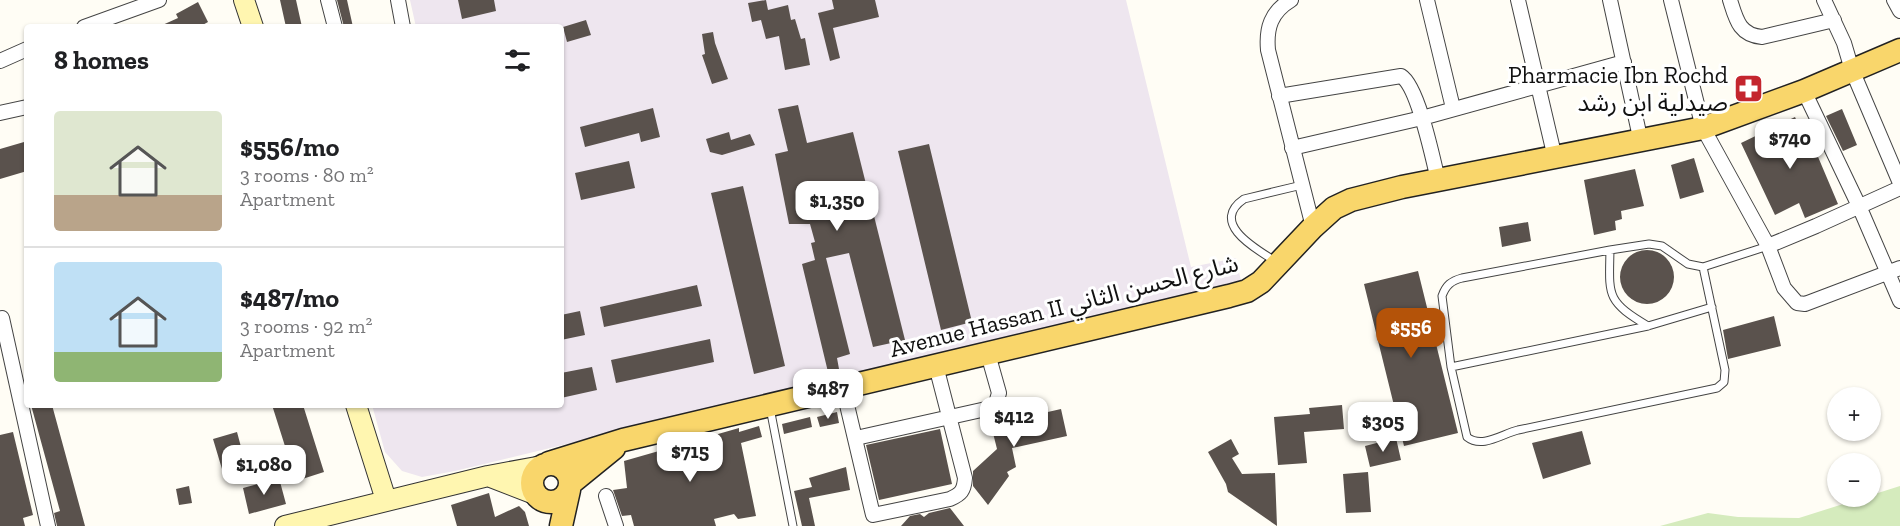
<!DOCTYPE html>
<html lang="en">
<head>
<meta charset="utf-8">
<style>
  :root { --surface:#fff; --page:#f6f6f6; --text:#202124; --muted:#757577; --line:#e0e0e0; --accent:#b45309 }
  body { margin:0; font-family:"Zilla Slab","Noto Sans Arabic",serif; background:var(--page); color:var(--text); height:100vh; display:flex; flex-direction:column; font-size:22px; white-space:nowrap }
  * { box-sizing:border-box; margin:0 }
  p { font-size:20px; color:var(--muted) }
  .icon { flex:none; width:33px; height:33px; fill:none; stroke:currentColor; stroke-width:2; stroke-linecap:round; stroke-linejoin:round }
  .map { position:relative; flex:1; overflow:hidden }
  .panel { position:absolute; left:24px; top:24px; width:540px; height:384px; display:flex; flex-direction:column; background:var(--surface); border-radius:6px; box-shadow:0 2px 4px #0004 }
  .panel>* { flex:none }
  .buttons { position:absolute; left:1827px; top:387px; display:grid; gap:12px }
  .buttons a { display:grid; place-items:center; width:54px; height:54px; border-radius:50%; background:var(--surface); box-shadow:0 2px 4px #0004; font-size:30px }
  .price { position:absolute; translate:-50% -51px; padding:0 14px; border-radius:12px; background:#fff; color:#222; font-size:20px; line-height:39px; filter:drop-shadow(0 2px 3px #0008) }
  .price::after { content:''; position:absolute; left:50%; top:36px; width:18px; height:14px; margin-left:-9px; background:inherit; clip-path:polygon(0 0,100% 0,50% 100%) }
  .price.current { background:var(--accent); color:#fff }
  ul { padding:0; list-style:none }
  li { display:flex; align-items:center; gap:18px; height:150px; padding:0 30px }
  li+li { border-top:2px solid var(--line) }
  li span { display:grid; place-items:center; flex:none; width:168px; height:120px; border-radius:6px; color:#555 }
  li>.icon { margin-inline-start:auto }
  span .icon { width:72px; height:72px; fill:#fffc; stroke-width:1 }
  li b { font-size:26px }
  h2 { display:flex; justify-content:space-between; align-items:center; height:72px; padding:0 30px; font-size:26px }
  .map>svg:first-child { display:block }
  .industrial { fill:#eee6ef }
  .green { fill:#d5ebbd }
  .building { fill:#5a524d }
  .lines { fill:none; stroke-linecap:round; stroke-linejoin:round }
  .lane-casing { stroke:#444; stroke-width:9 }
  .street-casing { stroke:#444; stroke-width:16 }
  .secondary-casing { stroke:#333; stroke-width:22 }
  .primary-casing { stroke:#222; stroke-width:25 }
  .lane { stroke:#fff; stroke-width:7 }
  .street { stroke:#fff; stroke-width:14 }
  .secondary { stroke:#fff6b0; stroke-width:20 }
  .primary { stroke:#f9d66b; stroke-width:22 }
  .labels { text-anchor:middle; stroke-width:6; stroke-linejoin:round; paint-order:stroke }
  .poi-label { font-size:24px; fill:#111; stroke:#fff; text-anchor:end }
  .street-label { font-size:24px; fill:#111; stroke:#fff }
</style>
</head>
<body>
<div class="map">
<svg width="1900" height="526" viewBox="0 0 1900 526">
  <rect width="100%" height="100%" fill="#fffdf5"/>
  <path class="industrial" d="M410,0h716l65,267 45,-9 5,23 -786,190 -33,6 -20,-6 -17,-19 -13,-47h189v-378h-145z"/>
  <path class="green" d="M1900,486v40h-240l48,-13 30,4 61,1z"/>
  <path class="building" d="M280,0h16l6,27h-16z
    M337,0h10l6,27h-9z
    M458,0h36l2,11 -34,8z
    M766,0l2,10 20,-5 3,15 4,-1 6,20 4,-1 5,27 -25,5 -6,-34 -13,3 -5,-19 -9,2 -4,-19z
    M832,0h43l4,17 -46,11 7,30 -10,3 -12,-48 16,-4z
    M198,2l10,20 -9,5h-41l20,-9 -2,-4z
    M586,20l5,15 -24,7 -4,-15z
    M713,32l2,11 13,36 -16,5 -10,-29 3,-1 -3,-20z
    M798,105l9,38 46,-11 52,208 -32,7 -24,-94 -23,5 24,96 -13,4 2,11 -11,3 -26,-108 13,-4 -4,-17 4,-1 -5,-18h-21l-14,-70 13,-3 -10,-42z
    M653,108l7,29 -19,5 -2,-9 -54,14 -5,-20z
    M1842,109l15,36 -14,6 -17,-35z
    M1795,117l13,30 5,-2 25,59 -33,14 -6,-15 -24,12 -34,-72z
    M729,132l2,8 19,-6 5,11 -33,10 -12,-3 -4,-13z
    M24,142l3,11v18l-27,8v-30z
    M929,144l43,178 -31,8 -43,-179z
    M1694,158l10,34 -24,7 -9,-34z
    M629,161l6,27 -54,12 -6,-27z
    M1635,169l9,37 -23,5 1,8 -7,2 1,9 -22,5 -10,-55z
    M743,186l42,180 -31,8 -43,-181z
    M1528,222l3,19 -29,6 -3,-20z
    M1620 277a27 27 0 1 1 54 0a27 27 0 1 1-54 0Z
    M1418,271l40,162 -54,13 -40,-162z
    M697,285l5,21 -98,21 -4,-20z
    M580,311l5,24 -24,5v-25z
    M1774,316l7,30 -53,13 -5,-29z
    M710,339l4,23 -98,21 -5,-23z
    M592,367l5,23 -36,8v-25z
    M31,405h21l33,121h-28l-3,-13 6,-2z
    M272,405h31l21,67 -28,9z
    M1342,405l2,24 -40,3 3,31 -29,2 -4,-48 36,-3 -1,-6z
    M1061,409l6,27 -55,12 4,19 -9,5 2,4 -21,29 -15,-19v-15l24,-22 -6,-24z
    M837,412l2,11 -19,4 -3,-10z
    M810,417l2,10 -28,7 -2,-10z
    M759,426l3,11 -21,6 15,73 -18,3 -4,-5 -20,5 2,7h-82l-3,-11 -9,1 -9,-26 14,-2 -3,-27 115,-33v4z
    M940,429l12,55 -73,16 -13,-55z
    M1582,431l9,33 -48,15 -11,-36z
    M13,432l20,83 -10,3 2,8h-25v-91z
    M237,432l11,41 -23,6 -12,-40z
    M1396,438l5,22 -31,7 -5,-21z
    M1231,439l8,15 -7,4 10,16 33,-1 2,53 -49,-34 -2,-8 -18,-32z
    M846,467l4,23 -41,8 6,28h-13l-8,-35 18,-4 -3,-9z
    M1368,472l3,40 -25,1 -3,-39z
    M279,478l7,26 -37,10 -6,-26z
    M189,486l3,17 -13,2 -3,-16z
    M489,493l6,24 24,-11 6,6 4,14h-72l-6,-21z
    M950,508l14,18h-63l9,-10 10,-2 4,3 5,-4z"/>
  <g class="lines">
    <defs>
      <path id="lane" d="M1610,250l-148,28c-11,3 -16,7 -20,18l9,71 16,70c15,12 35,-3 51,-7l199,-42 7,-6 1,-12 -22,-103
        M1275,261c-19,-12 -66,-38 -31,-62l58,-14
        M1648,326c-42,-25 -39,-30 -38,-76l39,-6 13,2 26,18 15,3 65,-21
        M1451,367l197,-41 64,-19
        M770,408l23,118"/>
      <path id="street" d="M328,0l7,27
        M398,0l5,27
        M1291,0c-20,12 -25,28 -23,50l45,177
        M1427,0l26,108
        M1518,0l37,158
        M1610,0l31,142
        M1671,0l32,128 65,118 16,42 13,15 8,1 95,-36
        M1730,0c6,19 9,35 32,37l72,-17
        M1824,0l20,43 8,27 48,113
        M1894,0l6,11
        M84,27l75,-27
        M0,61l27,-12
        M1804,91l55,115 41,95
        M1279,96l122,-20c17,10 32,83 37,104
        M0,113l27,-6
        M1292,148l130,-30 202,-56
        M1768,246l48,-20 84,-38
        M2,318l46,208
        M843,388l30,127 77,-16c11,-5 14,-8 15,-21l-29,-112
        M856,438l130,-29 10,-6 3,-10 -11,-39
        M606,496l10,30"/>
      <path id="secondary" d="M244,0l9,27
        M356,405l30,95
        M488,476l49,19
        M285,526l203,-50 54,-10"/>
      <path id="primary" d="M549,463l74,-23 606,-144 18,-5 14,-9 52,-55 21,-19 17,-8 51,-13 301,-59 101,-37 96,-41
        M532 483a19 19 0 1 1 38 0a19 19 0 1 1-38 0Z
        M571,483l43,-35
        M561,526l8,-36"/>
    </defs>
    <use href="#lane" class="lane-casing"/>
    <use href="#street" class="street-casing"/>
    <use href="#secondary" class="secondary-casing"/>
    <use href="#primary" class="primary-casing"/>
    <use href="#lane" class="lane"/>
    <use href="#street" class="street"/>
    <use href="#secondary" class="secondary"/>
    <use href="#primary" class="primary"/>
  </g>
  <defs>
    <symbol id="pharmacy-square" viewBox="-11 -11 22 22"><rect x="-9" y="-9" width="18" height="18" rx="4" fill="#c4262e" stroke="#fff"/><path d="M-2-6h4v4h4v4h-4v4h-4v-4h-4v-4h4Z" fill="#fff"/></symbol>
  </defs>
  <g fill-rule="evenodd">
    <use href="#pharmacy-square" x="1732" y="72" width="33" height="33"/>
  </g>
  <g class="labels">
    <g class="poi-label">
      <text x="1728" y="83">Pharmacie Ibn Rochd<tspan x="1728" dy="28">صيدلية ابن رشد</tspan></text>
    </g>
    <g class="street-label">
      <text transform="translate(1064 306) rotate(-14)" y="8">Avenue Hassan II شارع الحسن الثاني</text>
    </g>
  </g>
</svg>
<div class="buttons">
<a>+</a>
<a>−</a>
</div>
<b class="price" style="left:1790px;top:170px">$740</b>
<b class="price" style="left:837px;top:232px">$1,350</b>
<b class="price current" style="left:1411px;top:359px">$556</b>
<b class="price" style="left:828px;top:420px">$487</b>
<b class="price" style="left:1014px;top:448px">$412</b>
<b class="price" style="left:1383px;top:453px">$305</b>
<b class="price" style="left:690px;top:483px">$715</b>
<b class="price" style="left:264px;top:496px">$1,080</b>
<section class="panel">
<h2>8 homes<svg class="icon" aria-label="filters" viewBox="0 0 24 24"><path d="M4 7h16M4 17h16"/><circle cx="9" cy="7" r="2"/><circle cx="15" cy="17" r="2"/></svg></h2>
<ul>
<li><span style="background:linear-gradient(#dfe7d0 70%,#b9a48a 0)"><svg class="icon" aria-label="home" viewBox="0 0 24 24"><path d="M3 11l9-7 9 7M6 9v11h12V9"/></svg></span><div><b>$556/mo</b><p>3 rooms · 80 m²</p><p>Apartment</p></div></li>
<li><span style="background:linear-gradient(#bfe0f5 75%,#8fb573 0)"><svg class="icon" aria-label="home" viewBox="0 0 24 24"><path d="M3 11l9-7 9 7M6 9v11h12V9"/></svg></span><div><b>$487/mo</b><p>3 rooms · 92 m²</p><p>Apartment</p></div></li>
</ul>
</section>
</div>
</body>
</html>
